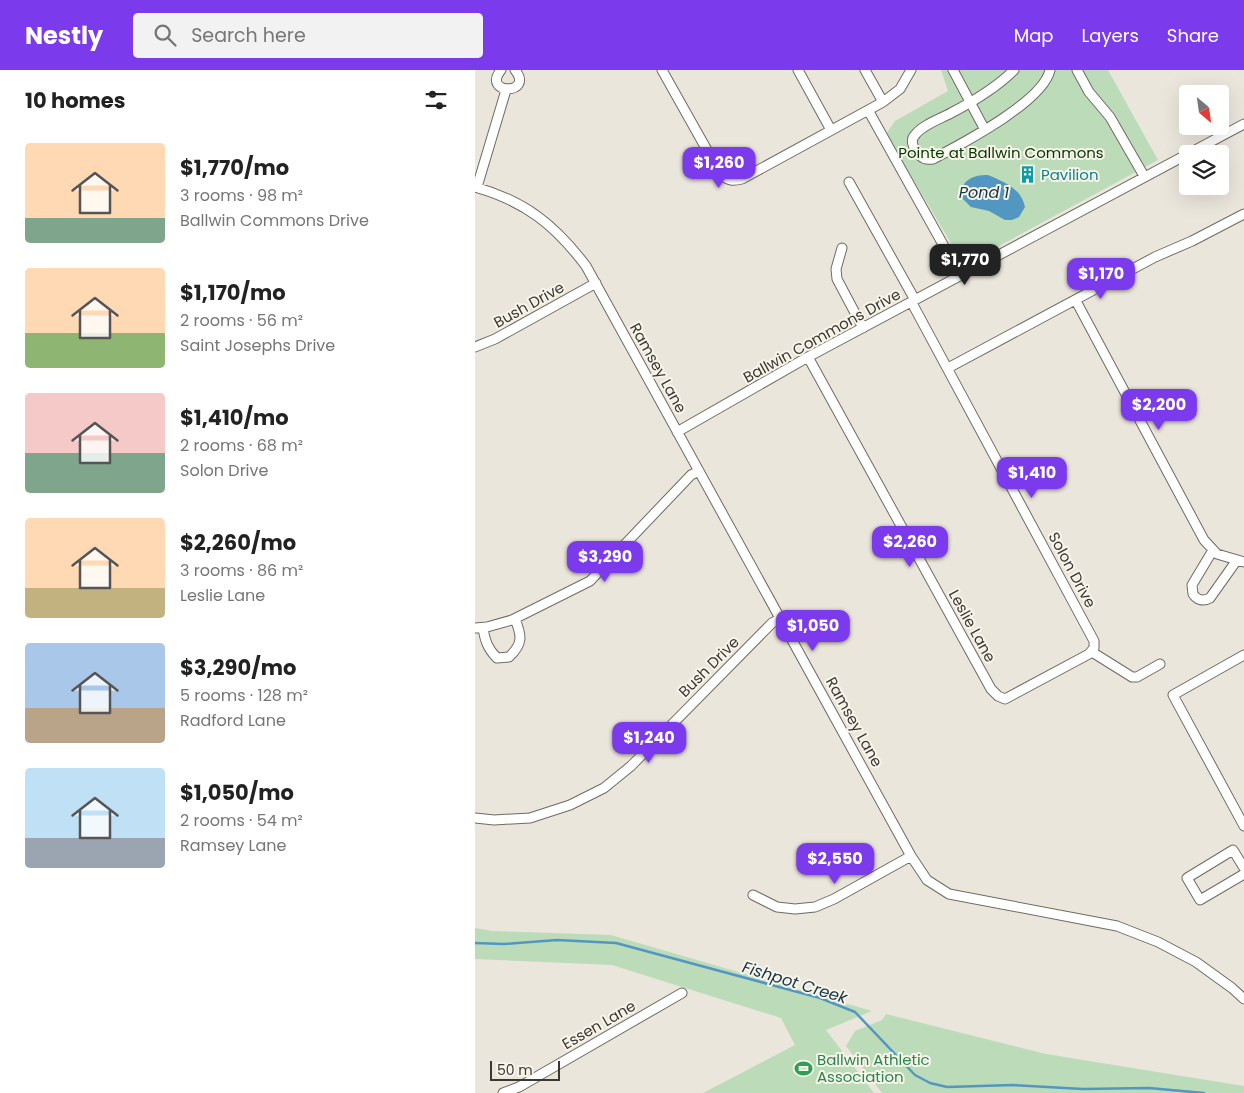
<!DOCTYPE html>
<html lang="en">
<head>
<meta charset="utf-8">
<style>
  :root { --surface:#fff; --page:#f2f2f2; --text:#222; --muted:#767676; --accent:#7c3aed }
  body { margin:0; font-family:Poppins,sans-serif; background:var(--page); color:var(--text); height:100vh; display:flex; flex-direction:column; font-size:19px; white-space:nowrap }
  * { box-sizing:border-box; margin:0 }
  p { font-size:16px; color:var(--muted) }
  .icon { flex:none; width:28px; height:28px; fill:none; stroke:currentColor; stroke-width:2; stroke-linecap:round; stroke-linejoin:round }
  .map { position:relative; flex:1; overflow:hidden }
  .panel { display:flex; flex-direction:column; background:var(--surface); width:475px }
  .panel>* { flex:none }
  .needle { width:32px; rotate:151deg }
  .fabs { position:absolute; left:704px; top:15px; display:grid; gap:10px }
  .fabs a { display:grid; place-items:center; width:50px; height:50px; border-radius:5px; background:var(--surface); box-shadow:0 5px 20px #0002; font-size:25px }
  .scale { position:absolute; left:15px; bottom:12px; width:70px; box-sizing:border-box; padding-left:5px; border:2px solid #393834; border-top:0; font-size:14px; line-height:18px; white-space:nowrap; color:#393834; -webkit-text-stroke:4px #f8f4e9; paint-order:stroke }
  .price { position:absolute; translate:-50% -42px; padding:0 11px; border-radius:10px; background:var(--accent); color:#fff; font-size:16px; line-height:32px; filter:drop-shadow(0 1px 2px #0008) }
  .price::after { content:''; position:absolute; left:50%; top:30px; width:15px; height:11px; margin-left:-8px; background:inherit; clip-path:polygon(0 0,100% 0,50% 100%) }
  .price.selected { background:#222; color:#fff }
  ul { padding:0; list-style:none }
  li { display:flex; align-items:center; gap:15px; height:125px; padding:0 25px }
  li span { display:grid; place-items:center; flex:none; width:140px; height:100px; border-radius:5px; color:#555 }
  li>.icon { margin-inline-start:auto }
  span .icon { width:60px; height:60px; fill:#fffc; stroke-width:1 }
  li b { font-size:21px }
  h2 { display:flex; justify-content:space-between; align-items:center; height:60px; padding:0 25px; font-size:21px }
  header { display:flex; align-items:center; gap:30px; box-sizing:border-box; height:70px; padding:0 25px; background:var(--accent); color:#fff }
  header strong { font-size:24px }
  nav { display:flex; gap:28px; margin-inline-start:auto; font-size:18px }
  .search { width:350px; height:45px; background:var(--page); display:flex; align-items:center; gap:12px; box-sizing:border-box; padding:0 18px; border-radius:5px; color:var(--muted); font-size:19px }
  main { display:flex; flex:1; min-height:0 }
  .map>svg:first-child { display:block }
  .green { fill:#bcdcb9 }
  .water { fill:#5297c1 }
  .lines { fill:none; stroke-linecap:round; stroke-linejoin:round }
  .stream { stroke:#5297c1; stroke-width:2.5 }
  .minor-casing { stroke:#6e6b62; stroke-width:11 }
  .minor { stroke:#fff; stroke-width:9 }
  .labels { text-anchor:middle; stroke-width:4; stroke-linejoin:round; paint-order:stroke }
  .park-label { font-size:15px; fill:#043902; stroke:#f8f4e9 }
  .culture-label { font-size:15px; fill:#0d838f; stroke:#f8f4e9; text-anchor:start }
  .street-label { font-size:15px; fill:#393834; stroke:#f8f4e9 }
  .leisure-label { font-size:15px; fill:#27864d; stroke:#f8f4e9; text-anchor:start }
  .water-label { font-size:16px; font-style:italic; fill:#153547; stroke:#f8f4e9 }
</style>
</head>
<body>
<header>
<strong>Nestly</strong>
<div class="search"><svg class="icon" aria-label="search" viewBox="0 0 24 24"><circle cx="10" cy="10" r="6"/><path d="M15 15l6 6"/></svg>Search here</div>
<nav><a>Map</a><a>Layers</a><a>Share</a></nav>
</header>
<main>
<section class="panel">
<h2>10 homes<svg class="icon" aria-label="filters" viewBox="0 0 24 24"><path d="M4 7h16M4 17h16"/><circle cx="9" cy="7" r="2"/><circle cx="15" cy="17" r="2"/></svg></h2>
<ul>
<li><span style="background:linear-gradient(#ffd9b3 75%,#7fa58c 0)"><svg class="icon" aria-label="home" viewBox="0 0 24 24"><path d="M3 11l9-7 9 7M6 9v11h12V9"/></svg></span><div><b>$1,770/mo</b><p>3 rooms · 98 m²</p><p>Ballwin Commons Drive</p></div></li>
<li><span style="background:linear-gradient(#ffd9b3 65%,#8fb573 0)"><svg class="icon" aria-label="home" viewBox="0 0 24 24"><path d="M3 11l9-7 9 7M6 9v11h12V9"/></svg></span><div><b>$1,170/mo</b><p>2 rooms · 56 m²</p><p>Saint Josephs Drive</p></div></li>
<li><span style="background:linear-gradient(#f6c9c9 60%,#7fa58c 0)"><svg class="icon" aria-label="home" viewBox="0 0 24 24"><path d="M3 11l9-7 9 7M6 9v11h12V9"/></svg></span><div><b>$1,410/mo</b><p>2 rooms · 68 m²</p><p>Solon Drive</p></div></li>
<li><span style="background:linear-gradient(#ffd9b3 70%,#c2b280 0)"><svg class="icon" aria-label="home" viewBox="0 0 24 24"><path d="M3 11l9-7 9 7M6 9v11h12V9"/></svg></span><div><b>$2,260/mo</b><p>3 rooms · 86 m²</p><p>Leslie Lane</p></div></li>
<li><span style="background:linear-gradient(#a9c7e8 65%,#b9a48a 0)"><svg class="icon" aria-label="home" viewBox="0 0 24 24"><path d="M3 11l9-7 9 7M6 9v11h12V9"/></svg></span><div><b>$3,290/mo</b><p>5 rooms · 128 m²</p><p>Radford Lane</p></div></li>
<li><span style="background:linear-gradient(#bfe0f5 70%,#9aa5b1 0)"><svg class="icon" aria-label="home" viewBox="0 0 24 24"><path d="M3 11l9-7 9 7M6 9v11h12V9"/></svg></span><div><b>$1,050/mo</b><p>2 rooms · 54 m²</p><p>Ramsey Lane</p></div></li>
</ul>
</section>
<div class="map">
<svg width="769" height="1023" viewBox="0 0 769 1023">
  <rect width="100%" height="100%" fill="#ebe6dc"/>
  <path class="green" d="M466,0h167l50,90 -194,105 -78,-131 9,-13 53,-30z
    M0,858l18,3 118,4 261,76 -46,19 48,63h-171l92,-48 -14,-27 -169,-53 -137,-6z
    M411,944l160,40 198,32v7h-362l-36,-47 9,-15 27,-11z"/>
  <path class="water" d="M513,105c16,7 33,13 37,32l-6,10 -7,3h-7l-16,-9 -18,-4 -10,-10c0,-17 11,-22 27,-22z"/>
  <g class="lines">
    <path class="stream" d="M0,873l29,1 53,-4 59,3 204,55 35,14 60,63 15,8 17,4 66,-2 70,4 66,-1 55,5"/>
    <defs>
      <path id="minor" d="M26,0c-20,25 34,25 14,0
        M187,0l59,105c8,6 12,6 21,4l141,-77 17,-13 11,-19
        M323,0l33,60
        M390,0l18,32
        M478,0l32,60
        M539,0c-18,18 -40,31 -63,43 -11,6 -29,12 -36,22 -5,5 -2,12 2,17 5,7 9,8 16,7 28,-15 110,-57 117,-89
        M602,0l12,22 21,25 34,59
        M393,40l92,165
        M374,112l66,118
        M0,117c50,14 80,38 111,79l325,590 16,24 22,14 168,32 41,16 38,20 36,26 12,11
        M2,117l29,-97
        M367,178l-6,21 1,10 26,49
        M601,231l128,239 13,14 27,8
        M0,277l20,-8 101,-56
        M333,287l183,332 7,7 7,3 84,-45 5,-6v-7l-182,-338
        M473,298l207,-111 37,-16 52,-27
        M202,362l131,-75 436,-233
        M738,480l-21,35 1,9c4,6 10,8 17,4l27,-38
        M0,558l12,-1 25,-7 78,-39 101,-106 8,-4
        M8,558c2,13 5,21 14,30l12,-1c14,-13 13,-21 6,-38
        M617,582l40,25h5l23,-13
        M769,585l-71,40 71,131
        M0,748l19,2 36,-2 40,-13 34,-17 27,-22 141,-143 9,-5
        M769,798l-11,-18 -46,28 13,22 44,-26
        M278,825l24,12 18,2 20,-2 19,-8 77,-43
        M28,1023l16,-6 163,-94"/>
    </defs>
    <use href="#minor" class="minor-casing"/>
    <use href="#minor" class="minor"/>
  </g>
  <defs>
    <symbol id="building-bare" viewBox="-9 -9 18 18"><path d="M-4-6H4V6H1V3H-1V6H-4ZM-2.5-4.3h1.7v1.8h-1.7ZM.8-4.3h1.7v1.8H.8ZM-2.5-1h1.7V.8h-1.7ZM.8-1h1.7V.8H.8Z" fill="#0f9aa8" stroke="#f8f4e9" stroke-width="2.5" paint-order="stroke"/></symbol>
    <symbol id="stadium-bare" viewBox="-9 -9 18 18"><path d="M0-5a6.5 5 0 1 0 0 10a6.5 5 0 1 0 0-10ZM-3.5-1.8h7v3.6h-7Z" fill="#2e9e5b" stroke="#f8f4e9" stroke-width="2.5" paint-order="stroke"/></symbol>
  </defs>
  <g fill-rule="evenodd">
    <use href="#building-bare" x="540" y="92" width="25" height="25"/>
    <use href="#stadium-bare" x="316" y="986" width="25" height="25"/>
  </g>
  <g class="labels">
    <g class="park-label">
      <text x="526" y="88">Pointe at Ballwin Commons</text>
    </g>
    <g class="culture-label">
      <text x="566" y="110">Pavilion</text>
    </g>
    <g class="street-label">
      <text transform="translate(54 235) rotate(-29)" y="5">Bush Drive</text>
      <text transform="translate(347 266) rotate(-29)" y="5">Ballwin Commons Drive</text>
      <text transform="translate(183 298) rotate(61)" y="5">Ramsey Lane</text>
      <text transform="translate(597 500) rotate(62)" y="5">Solon Drive</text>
      <text transform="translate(497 556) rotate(61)" y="5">Leslie Lane</text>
      <text transform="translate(234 597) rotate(-45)" y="5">Bush Drive</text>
      <text transform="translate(379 652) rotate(61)" y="5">Ramsey Lane</text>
      <text transform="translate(124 955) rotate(-30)" y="5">Essen Lane</text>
    </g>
    <g class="leisure-label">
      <text x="342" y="995">Ballwin Athletic<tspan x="342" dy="17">Association</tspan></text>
    </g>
    <g class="water-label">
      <text x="509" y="128">Pond 1</text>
      <text transform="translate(320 912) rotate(17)" y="6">Fishpot Creek</text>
    </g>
  </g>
</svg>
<div class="fabs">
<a><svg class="needle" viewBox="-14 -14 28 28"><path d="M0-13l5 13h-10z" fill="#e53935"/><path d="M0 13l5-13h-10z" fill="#767676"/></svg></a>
<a><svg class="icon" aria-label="layers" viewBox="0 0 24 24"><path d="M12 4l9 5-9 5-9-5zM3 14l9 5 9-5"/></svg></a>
</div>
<div class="scale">50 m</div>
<b class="price" style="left:244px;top:119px">$1,260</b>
<b class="price selected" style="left:490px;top:216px">$1,770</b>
<b class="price" style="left:626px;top:230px">$1,170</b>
<b class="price" style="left:684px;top:361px">$2,200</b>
<b class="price" style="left:557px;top:429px">$1,410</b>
<b class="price" style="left:435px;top:498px">$2,260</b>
<b class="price" style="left:130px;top:513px">$3,290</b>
<b class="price" style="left:338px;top:582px">$1,050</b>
<b class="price" style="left:174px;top:694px">$1,240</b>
<b class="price" style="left:360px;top:815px">$2,550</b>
</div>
</main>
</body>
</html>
